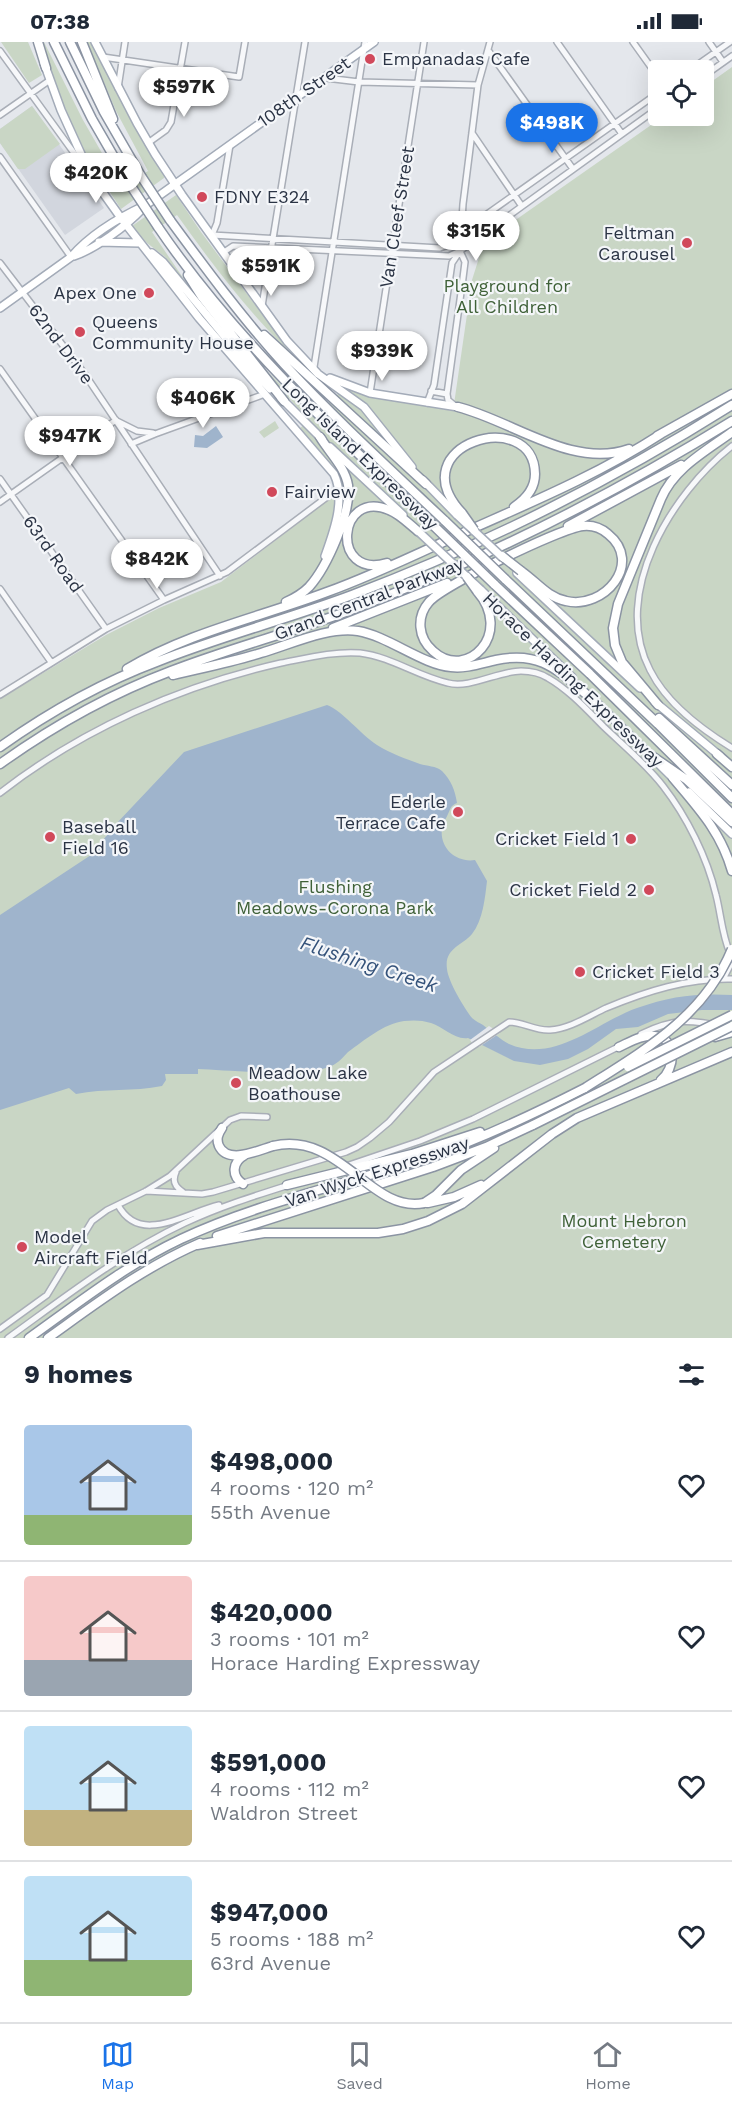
<!DOCTYPE html>
<html lang="en">
<head>
<meta charset="utf-8">
<style>
  :root { --surface:#fff; --page:#f6f6f7; --text:#1f2937; --muted:#747a83; --line:#e0e1e3; --accent:#1a73e8 }
  body { margin:0; font-family:"Work Sans",sans-serif; background:var(--page); color:var(--text); height:100vh; display:flex; flex-direction:column; font-size:22px; white-space:nowrap }
  * { box-sizing:border-box; margin:0 }
  p { font-size:20px; color:var(--muted) }
  .icon { flex:none; width:33px; height:33px; fill:none; stroke:currentColor; stroke-width:2; stroke-linecap:round; stroke-linejoin:round }
  .map { position:relative; height:1296px; overflow:hidden }
  .details { display:flex; flex-direction:column; background:var(--surface); flex:1 }
  .details>* { flex:none }
  .controls { position:absolute; left:648px; top:18px; display:grid; gap:12px }
  .controls a { display:grid; place-items:center; width:66px; height:66px; border-radius:6px; background:var(--surface); box-shadow:0 6px 24px #0002; font-size:30px }
  .price { position:absolute; translate:-50% -51px; padding:0 14px; border-radius:21px; background:#fff; color:#222; font-size:20px; line-height:39px; filter:drop-shadow(0 2px 3px #0008) }
  .price::after { content:''; position:absolute; left:50%; top:36px; width:18px; height:14px; margin-left:-9px; background:inherit; clip-path:polygon(0 0,100% 0,50% 100%) }
  .price.active { background:var(--accent); color:#fff }
  ul { padding:0; list-style:none }
  li { display:flex; align-items:center; gap:18px; height:150px; padding:0 24px }
  li+li { border-top:2px solid var(--line) }
  li span { display:grid; place-items:center; flex:none; width:168px; height:120px; border-radius:6px; color:#555 }
  li>.icon { margin-inline-start:auto }
  span .icon { width:72px; height:72px; fill:#fffc; stroke-width:1 }
  li b { font-size:26px }
  h2 { display:flex; justify-content:space-between; align-items:center; height:72px; padding:0 24px; font-size:26px }
  .status { display:flex; justify-content:space-between; align-items:center; height:42px; padding:0 30px; background:var(--surface); direction:ltr }
  .status svg { height:16px; fill:currentColor }
  .dock { display:flex; justify-content:space-around; align-items:center; height:84px; border-top:2px solid var(--line); background:var(--surface); font-size:16px; color:var(--muted) }
  .dock a { display:grid; justify-items:center; gap:3px }
  .dock .active { color:var(--accent) }
  .map>svg:first-child { display:block }
  .built { fill:#d2d6de }
  .green { fill:#c9d6c5 }
  .water { fill:#9fb4cc }
  .pier { fill:#e4e7ec }
  .lines { fill:none; stroke-linecap:round; stroke-linejoin:round }
  .minor-casing { stroke:#a9aeb7; stroke-width:8 }
  .major-casing { stroke:#a3abb8; stroke-width:10 }
  .highway-casing { stroke:#8b94a3; stroke-width:11 }
  .minor { stroke:#f7f8fa; stroke-width:5 }
  .major { stroke:#fff; stroke-width:7 }
  .highway { stroke:#fff; stroke-width:8 }
  .major-bridge-casing { stroke:#a3abb8; stroke-width:10; stroke-linecap:butt }
  .highway-bridge-casing { stroke:#8b94a3; stroke-width:11; stroke-linecap:butt }
  .major-bridge { stroke:#fff; stroke-width:7 }
  .highway-bridge { stroke:#fff; stroke-width:8 }
  .poi-dot { fill:#d1495b; stroke:#f4f6f9; stroke-width:2 }
  .labels { text-anchor:middle; stroke-width:4.5; stroke-linejoin:round; paint-order:stroke }
  .poi-label { font-size:18px; fill:#2b3445; stroke:#f4f6f9; text-anchor:start }
  .street-label { font-size:18px; fill:#2b3445; stroke:#f4f6f9 }
  .park-label { font-size:18px; fill:#3f6138; stroke:#f4f6f9 }
  .water-label { font-size:20px; font-style:italic; fill:#34527a; stroke:#f4f6f9 }
</style>
</head>
<body>
<div class="status"><b>07:38</b><svg viewBox="0 0 49 12"><path d="M0 12V9h3v3zM5 12V6h3v6zM10 12V3h3v9zM15 12V0h3v12zM26 1h20v11H26zM47 4h2v5h-2z"/></svg></div>
<div class="map">
<svg width="732" height="1296" viewBox="0 0 732 1296">
  <rect width="100%" height="100%" fill="#e4e7ec"/>
  <path class="built" d="M32,64l72,102 -39,27 -65,-92v-14z"/>
  <path class="green" d="M1,0h27l14,33 -13,8z
    M41,0h3l39,78 39,68 26,-17 -32,-60 -29,-69h4l35,68 39,66 -1,2 -43,31 -31,-47 -25,-53z
    M732,25v1271h-732v-639l106,-64 53,-27 62,-26 119,-91 -18,-33 -25,-27 12,-11 -32,-35 -17,-21 53,53 25,-23c-64,-48 -114,-113 -161,-179l-25,17 40,59 -28,-35 -17,-13 -15,-17 44,-31 25,37 90,121 17,16 33,23 6,-5 14,6 92,18 19,-131 12,-38 180,-126h40v-29z
    M32,64l28,38 -35,25h-7l-18,-26v-14z
    M275,379l4,7 -15,10 -5,-6z"/>
  <path class="water" d="M216,384l7,11 -16,11 -13,-1 1,-12 8,1z
    M327,663c16,6 33,29 50,40 13,8 29,14 43,19 7,2 16,2 22,7 9,9 13,19 15,32 -7,3 -6,5 -9,11 -2,5 -5,8 -6,14 -3,20 14,35 33,32l12,21c-2,17 -4,39 -15,53 -10,12 -28,14 -25,35 1,12 17,39 25,49 3,3 8,5 11,7 8,6 18,15 26,19 46,20 88,-22 128,-36 34,-12 60,-15 95,-13v15h-30l-34,4 -30,13 -22,2 -28,20 -20,10 -28,6 -26,-4 -46,-23c-14,2 -24,-11 -37,-15 -9,-3 -18,-3 -27,-2 -21,3 -39,19 -56,31 -4,4 -8,9 -13,12 -24,15 -106,6 -137,5v5h-33l1,6 -4,6c-29,6 -57,2 -86,8l-7,-6 -69,22v-195l91,-60 25,-31 68,-72z"/>
  <path class="pier" d="M489,984l11,7 -21,14 -7,-4 -2,-3z"/>
  <g class="lines">
    <defs>
      <path id="minor" d="M557,0l65,92
        M633,0l25,35
        M709,0l14,20
        M488,8l85,119
        M0,9l87,120
        M103,15l136,20 6,-35
        M690,28l40,-28
        M704,34l28,-20
        M326,36l33,4 119,3
        M118,46l7,-46
        M0,73l50,-35
        M472,91l49,72
        M148,101l18,-13 5,-8 14,-80
        M230,103l-13,78 -5,12 228,13 8,-3 25,-21 185,-131
        M0,115l71,100
        M224,210l9,-6 216,10 11,-5 198,-143
        M0,221l84,110 136,203
        M262,264l43,-264
        M314,325l51,-325
        M0,327l164,231
        M431,349l16,3
        M370,351l54,-351
        M427,361l7,-18 18,-122 8,-12 3,-47 15,-119 12,-43
        M454,363l-6,-5 -1,-6 16,-116 2,-16 -5,-11
        M117,379l20,10 16,2
        M131,402l24,-10 110,-40
        M732,404c-60,47 -122,147 -82,224 17,34 51,59 82,78
        M0,437l106,150
        M0,460l116,-82
        M0,547l51,73
        M0,653l106,-66 58,-29 63,-28 112,-84
        M0,751c82,-64 180,-107 281,-130 26,-5 53,-12 79,-10 32,4 57,23 88,30 21,6 51,-12 73,-12 9,0 19,2 27,7 21,12 39,32 56,49 20,19 42,37 59,59 24,31 44,71 53,109 5,19 6,40 14,58
        M723,937l9,-17
        M641,992c35,-17 50,-14 87,-7
        M343,1125l77,-26 53,-22 147,-73
        M176,1130c-4,9 -1,15 7,20
        M146,1149l56,3 11,-2 133,-40 11,-5 13,-9 19,-16 45,-50 75,-50c14,0 26,9 41,8 19,-1 39,-14 56,-22 41,-17 82,-30 126,-29
        M118,1163c22,41 67,8 101,0
        M0,1287l47,-34 45,-74 15,-11 39,-19 24,-15 60,-56 11,-4 26,1
        M8,1296c57,-41 113,-85 177,-115 34,-16 69,-27 104,-38"/>
      <path id="major" d="M95,0l42,81 18,31 27,41 105,146 31,33 46,33 48,60
        M44,21l17,47 30,66 30,42 78,100 135,156c12,25 0,57 -9,82
        M99,200l41,1
        M152,211l11,9 86,104 21,23
        M74,214c23,-8 52,-30 69,-48
        M0,266l71,-51c19,-22 49,-40 75,-52l228,-163
        M330,336l40,15 88,14
        M281,356l41,41
        M330,405l73,68
        M423,438l34,35
        M517,531l123,115
        M481,548l91,87
        M590,654l86,85
        M655,660l65,54
        M689,750l43,42"/>
      <path id="highway" d="M38,0l8,26
        M54,0l38,77 37,64
        M70,0l34,70 37,64
        M82,0l31,77
        M170,178c36,49 73,99 114,144 51,55 107,106 161,157
        M158,185c76,112 178,206 276,299
        M188,233l14,22 82,104
        M264,293l162,149
        M458,365c55,14 114,62 171,42
        M657,394l75,-42
        M462,471c-64,-69 72,-108 73,-39 0,15 -9,25 -21,33
        M568,484l113,-61
        M387,521c-57,17 -50,-75 2,-53 11,4 21,15 30,22
        M505,537l153,145 74,74
        M494,542l96,90 142,140
        M477,549c37,42 -10,91 -44,60 -15,-13 -17,-34 -4,-49 13,-16 132,-74 154,-76 9,-1 18,2 25,8 36,29 -4,76 -42,67 -19,-4 -29,-19 -45,-30
        M286,560c9,-4 17,-9 23,-15 18,-20 43,-76 39,-102 -3,-18 -19,-33 -28,-48
        M333,586l114,-45
        M127,627c61,-37 134,-52 200,-77 47,-17 92,-39 138,-60 67,-30 134,-58 196,-98
        M173,633c29,-7 59,-13 88,-22 28,-8 68,-27 97,-22 30,5 65,34 93,36 15,2 31,-4 45,-7 46,-10 63,12 96,39
        M658,663l-36,-43 -7,-17 -2,-17 5,-24 43,-105c13,-31 45,-48 71,-67
        M659,676l73,67
        M0,705c49,-35 103,-65 159,-86 63,-25 129,-42 193,-66 132,-50 261,-115 380,-190
        M649,712l38,26 45,42
        M717,712l15,13
        M0,722c53,-38 110,-70 171,-93 62,-24 126,-40 188,-64 130,-50 255,-113 373,-186
        M673,736c26,31 48,54 59,93
        M715,995l17,-5
        M619,1005c11,-5 24,-13 36,-11 23,3 20,33 6,44
        M222,1086c-4,6 -6,11 -3,18 9,19 40,4 54,0
        M243,1142c-12,-8 -11,-22 2,-29
        M287,1143l125,-31 68,-22
        M424,1161l12,-8 25,-25 33,-22
        M428,1161l26,-6 27,-12
        M217,1194l216,-69 53,-20 47,-22
        M197,1203l67,-12h114l25,-4 25,-8 34,-17 90,-70 25,-16 155,-66
        M29,1296c49,-35 97,-73 152,-99 79,-37 167,-55 250,-83 53,-18 103,-42 154,-68
        M48,1296c49,-35 96,-71 152,-95"/>
    </defs>
    <use href="#minor" class="minor-casing"/>
    <use href="#major" class="major-casing"/>
    <use href="#highway" class="highway-casing"/>
    <use href="#minor" class="minor"/>
    <use href="#major" class="major"/>
    <use href="#highway" class="highway"/>
    <defs>
      <path id="major-bridge" d="M457,473l46,43
        M419,490l62,58"/>
      <path id="highway-bridge" d="M141,134l29,44
        M129,141l29,44
        M462,471l12,17
        M445,479l60,58
        M434,484l60,58
        M502,514l19,15
        M467,535l10,14
        M628,1025l104,-52
        M585,1046c58,-37 119,-71 147,-139
        M533,1083l199,-99
        M273,1104c66,-16 98,68 151,57"/>
    </defs>
    <use href="#major-bridge" class="major-bridge-casing"/>
    <use href="#highway-bridge" class="highway-bridge-casing"/>
    <use href="#major-bridge" class="major-bridge"/>
    <use href="#highway-bridge" class="highway-bridge"/>
  </g>
  <g class="poi-dot">
    <circle cx="370" cy="17" r="6"/>
    <circle cx="202" cy="155" r="6"/>
    <circle cx="687" cy="201" r="6"/>
    <circle cx="149" cy="251" r="6"/>
    <circle cx="80" cy="290" r="6"/>
    <circle cx="272" cy="450" r="6"/>
    <circle cx="458" cy="770" r="6"/>
    <circle cx="50" cy="795" r="6"/>
    <circle cx="631" cy="797" r="6"/>
    <circle cx="649" cy="848" r="6"/>
    <circle cx="580" cy="930" r="6"/>
    <circle cx="236" cy="1041" r="6"/>
    <circle cx="22" cy="1205" r="6"/>
  </g>
  <g class="labels">
    <g class="poi-label">
      <text x="382" y="23">Empanadas Cafe</text>
      <text x="214" y="161">FDNY E324</text>
      <text x="675" y="197" text-anchor="end">Feltman<tspan x="675" dy="21">Carousel</tspan></text>
      <text x="137" y="257" text-anchor="end">Apex One</text>
      <text x="92" y="286">Queens<tspan x="92" dy="21">Community House</tspan></text>
      <text x="284" y="456">Fairview</text>
      <text x="446" y="766" text-anchor="end">Ederle<tspan x="446" dy="21">Terrace Cafe</tspan></text>
      <text x="62" y="791">Baseball<tspan x="62" dy="21">Field 16</tspan></text>
      <text x="619" y="803" text-anchor="end">Cricket Field 1</text>
      <text x="637" y="854" text-anchor="end">Cricket Field 2</text>
      <text x="592" y="936">Cricket Field 3</text>
      <text x="248" y="1037">Meadow Lake<tspan x="248" dy="21">Boathouse</tspan></text>
      <text x="34" y="1201">Model<tspan x="34" dy="21">Aircraft Field</tspan></text>
    </g>
    <g class="street-label">
      <text transform="translate(304 50) rotate(-35)" y="6">108th Street</text>
      <text transform="translate(397 175) rotate(-81)" y="6">Van Cleef Street</text>
      <text transform="translate(61 302) rotate(53)" y="6">62nd Drive</text>
      <text transform="translate(360 412) rotate(44)" y="6">Long Island Expressway</text>
      <text transform="translate(53 512) rotate(55)" y="6">63rd Road</text>
      <text transform="translate(369 557) rotate(-21)" y="6">Grand Central Parkway</text>
      <text transform="translate(573 638) rotate(44)" y="6">Horace Harding Expressway</text>
      <text transform="translate(377 1130) rotate(-18)" y="6">Van Wyck Expressway</text>
    </g>
    <g class="park-label">
      <text x="507" y="250">Playground for<tspan x="507" dy="21">All Children</tspan></text>
      <text x="335" y="851">Flushing<tspan x="335" dy="21">Meadows-Corona Park</tspan></text>
      <text x="624" y="1185">Mount Hebron<tspan x="624" dy="21">Cemetery</tspan></text>
    </g>
    <g class="water-label">
      <text transform="translate(369 922) rotate(18)" y="7">Flushing Creek</text>
    </g>
  </g>
</svg>
<div class="controls">
<a><svg class="icon" aria-label="locate" viewBox="0 0 24 24"><circle cx="12" cy="12" r="6"/><path d="M12 2v4M12 18v4M2 12h4M18 12h4"/></svg></a>
</div>
<b class="price" style="left:184px;top:76px">$597K</b>
<b class="price active" style="left:552px;top:112px">$498K</b>
<b class="price" style="left:96px;top:162px">$420K</b>
<b class="price" style="left:476px;top:220px">$315K</b>
<b class="price" style="left:271px;top:255px">$591K</b>
<b class="price" style="left:382px;top:340px">$939K</b>
<b class="price" style="left:203px;top:387px">$406K</b>
<b class="price" style="left:70px;top:425px">$947K</b>
<b class="price" style="left:157px;top:548px">$842K</b>
</div>
<section class="details">
<h2>9 homes<svg class="icon" aria-label="filters" viewBox="0 0 24 24"><path d="M4 7h16M4 17h16"/><circle cx="9" cy="7" r="2"/><circle cx="15" cy="17" r="2"/></svg></h2>
<ul>
<li><span style="background:linear-gradient(#a9c7e8 75%,#8fb573 0)"><svg class="icon" aria-label="home" viewBox="0 0 24 24"><path d="M3 11l9-7 9 7M6 9v11h12V9"/></svg></span><div><b>$498,000</b><p>4 rooms · 120 m²</p><p>55th Avenue</p></div><svg class="icon" aria-label="heart" viewBox="0 0 24 24"><path d="M12 20l-8-8c-3-5 5-10 8-4 3-6 11-1 8 4z"/></svg></li>
<li><span style="background:linear-gradient(#f6c9c9 70%,#9aa5b1 0)"><svg class="icon" aria-label="home" viewBox="0 0 24 24"><path d="M3 11l9-7 9 7M6 9v11h12V9"/></svg></span><div><b>$420,000</b><p>3 rooms · 101 m²</p><p>Horace Harding Expressway</p></div><svg class="icon" aria-label="heart" viewBox="0 0 24 24"><path d="M12 20l-8-8c-3-5 5-10 8-4 3-6 11-1 8 4z"/></svg></li>
<li><span style="background:linear-gradient(#bfe0f5 70%,#c2b280 0)"><svg class="icon" aria-label="home" viewBox="0 0 24 24"><path d="M3 11l9-7 9 7M6 9v11h12V9"/></svg></span><div><b>$591,000</b><p>4 rooms · 112 m²</p><p>Waldron Street</p></div><svg class="icon" aria-label="heart" viewBox="0 0 24 24"><path d="M12 20l-8-8c-3-5 5-10 8-4 3-6 11-1 8 4z"/></svg></li>
<li><span style="background:linear-gradient(#bfe0f5 70%,#8fb573 0)"><svg class="icon" aria-label="home" viewBox="0 0 24 24"><path d="M3 11l9-7 9 7M6 9v11h12V9"/></svg></span><div><b>$947,000</b><p>5 rooms · 188 m²</p><p>63rd Avenue</p></div><svg class="icon" aria-label="heart" viewBox="0 0 24 24"><path d="M12 20l-8-8c-3-5 5-10 8-4 3-6 11-1 8 4z"/></svg></li>
</ul>
</section>
<nav class="dock">
<a class="active"><svg class="icon" aria-label="map" viewBox="0 0 24 24"><path d="M3 6l6-2 6 2 6-2v14l-6 2-6-2-6 2zM9 4v14M15 6v14"/></svg>Map</a>
<a><svg class="icon" aria-label="saved" viewBox="0 0 24 24"><path d="M7 4h10v16l-5-4-5 4z"/></svg>Saved</a>
<a><svg class="icon" aria-label="home" viewBox="0 0 24 24"><path d="M3 11l9-7 9 7M6 9v11h12V9"/></svg>Home</a>
</nav>
</body>
</html>
